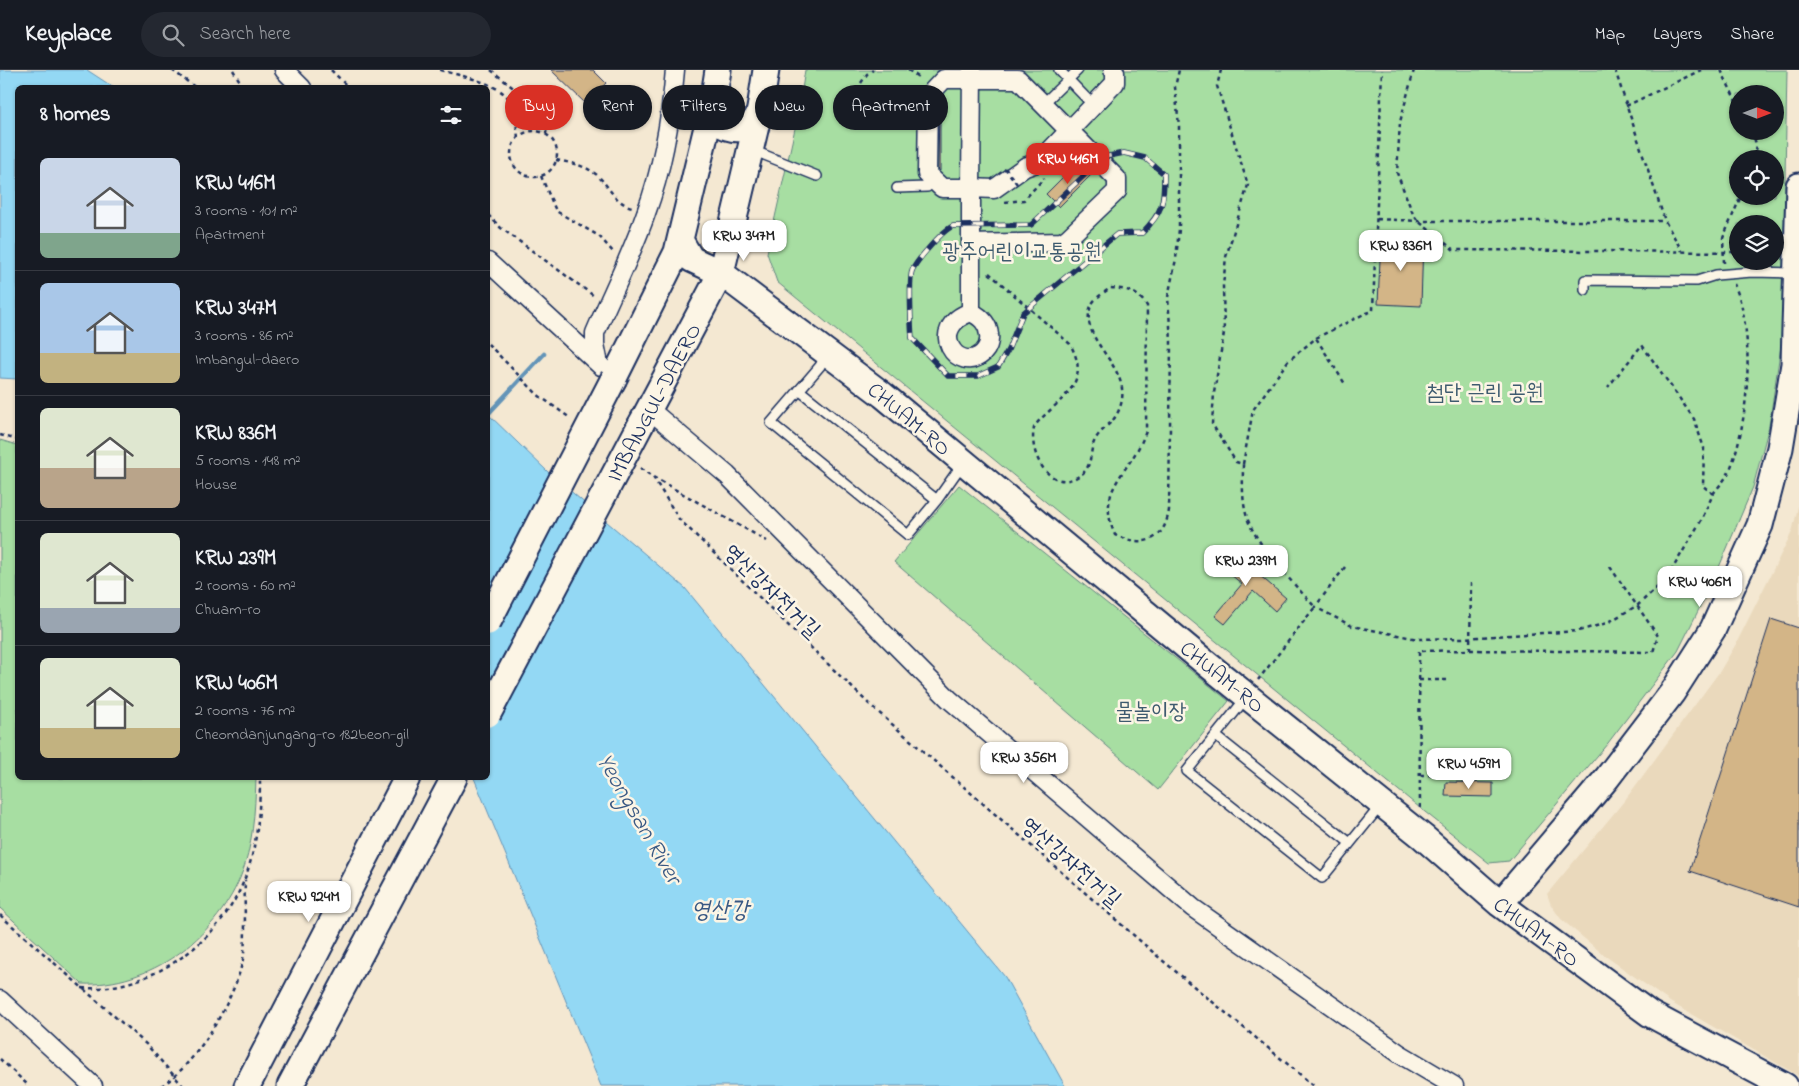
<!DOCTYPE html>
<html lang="en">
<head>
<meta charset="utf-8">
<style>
  :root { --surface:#171b24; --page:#242831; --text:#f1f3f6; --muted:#9ea1a6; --line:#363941; --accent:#d93025 }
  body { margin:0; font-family:"Indie Flower","Poor Story",sans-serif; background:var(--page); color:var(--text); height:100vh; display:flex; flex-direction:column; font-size:19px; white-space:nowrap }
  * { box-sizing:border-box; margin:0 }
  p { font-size:16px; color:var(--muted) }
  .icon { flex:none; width:28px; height:28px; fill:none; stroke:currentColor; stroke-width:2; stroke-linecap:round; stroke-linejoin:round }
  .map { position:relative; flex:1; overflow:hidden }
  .panel { position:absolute; left:15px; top:15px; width:475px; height:695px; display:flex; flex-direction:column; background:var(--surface); border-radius:8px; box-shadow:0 1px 4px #0004 }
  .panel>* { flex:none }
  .guide { position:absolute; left:505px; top:15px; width:475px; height:45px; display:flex; gap:10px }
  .needle { width:32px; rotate:90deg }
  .controls { position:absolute; left:1729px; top:15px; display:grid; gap:10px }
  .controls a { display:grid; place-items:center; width:55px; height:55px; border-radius:50%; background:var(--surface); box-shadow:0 1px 4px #0004; font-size:25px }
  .price { position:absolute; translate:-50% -42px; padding:0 11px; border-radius:10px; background:#fff; color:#222; font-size:16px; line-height:32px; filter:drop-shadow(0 1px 2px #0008) }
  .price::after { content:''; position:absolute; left:50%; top:30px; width:15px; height:11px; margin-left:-8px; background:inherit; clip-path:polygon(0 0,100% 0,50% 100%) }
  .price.current { background:var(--accent); color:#fff }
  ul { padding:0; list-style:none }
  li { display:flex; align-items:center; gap:15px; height:125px; padding:0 25px }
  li+li { border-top:1px solid var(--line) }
  li span { display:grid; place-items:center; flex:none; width:140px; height:100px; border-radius:8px; color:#555 }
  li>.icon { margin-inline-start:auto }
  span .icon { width:60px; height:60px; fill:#fffc; stroke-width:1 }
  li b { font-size:21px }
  h2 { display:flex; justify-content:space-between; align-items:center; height:60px; padding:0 25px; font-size:21px }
  .chip { padding:0 18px; border-radius:22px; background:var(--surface); box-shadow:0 1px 4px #0004; font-size:18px; line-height:45px }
  .chip.current { background:var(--accent); color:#fff }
  header { display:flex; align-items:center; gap:30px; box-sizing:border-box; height:70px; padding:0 25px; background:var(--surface); border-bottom:1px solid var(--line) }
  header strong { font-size:24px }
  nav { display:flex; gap:28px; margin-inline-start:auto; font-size:18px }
  .search { width:350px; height:45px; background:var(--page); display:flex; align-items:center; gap:12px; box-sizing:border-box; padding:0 18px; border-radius:28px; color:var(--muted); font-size:19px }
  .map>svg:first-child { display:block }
  .built { fill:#ead9bc }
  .green { fill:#a7dea2; stroke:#618680; fill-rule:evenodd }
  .water { fill:#93d8f4; stroke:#6394b8 }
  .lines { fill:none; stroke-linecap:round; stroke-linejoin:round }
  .stream { stroke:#6394b8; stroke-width:4.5 }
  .building { fill:#d3b587; stroke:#1b2f5e }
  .lane-casing { stroke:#1b2f5e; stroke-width:12 }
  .street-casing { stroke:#1b2f5e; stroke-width:21 }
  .secondary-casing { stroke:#1b2f5e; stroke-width:29 }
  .path { stroke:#1b2f5e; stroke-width:2.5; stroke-dasharray:4 4; stroke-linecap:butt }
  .lane { stroke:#fcf5e5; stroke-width:9 }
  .street { stroke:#fcf5e5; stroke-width:18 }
  .secondary { stroke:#fcf5e5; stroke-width:25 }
  .rail-casing { stroke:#1b2f5e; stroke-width:5.5 }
  .rail { stroke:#fcf5e5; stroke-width:4; stroke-dasharray:11; stroke-linecap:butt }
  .secondary-bridge-casing { stroke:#1b2f5e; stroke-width:29; stroke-linecap:butt }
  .path-bridge { stroke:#1b2f5e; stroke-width:2.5; stroke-dasharray:4 4; stroke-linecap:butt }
  .secondary-bridge { stroke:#fcf5e5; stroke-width:25 }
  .labels { text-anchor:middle; stroke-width:5; stroke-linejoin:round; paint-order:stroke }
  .park-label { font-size:22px; fill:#3e5b6f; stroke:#fcf5e5 }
  .street-label { font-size:22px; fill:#1b2f5e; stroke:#fcf5e5 }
  .water-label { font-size:24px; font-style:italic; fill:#395984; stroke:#fcf5e5 }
</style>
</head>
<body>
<header>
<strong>Keyplace</strong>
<div class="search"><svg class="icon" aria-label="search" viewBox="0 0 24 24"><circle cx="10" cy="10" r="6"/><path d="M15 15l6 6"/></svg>Search here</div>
<nav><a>Map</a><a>Layers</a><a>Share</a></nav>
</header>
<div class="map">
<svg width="1799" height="1016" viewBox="0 0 1799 1016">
  <rect width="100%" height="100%" fill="#f4e8d2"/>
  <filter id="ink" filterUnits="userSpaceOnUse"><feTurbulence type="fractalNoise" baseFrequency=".02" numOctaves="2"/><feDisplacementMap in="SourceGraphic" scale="10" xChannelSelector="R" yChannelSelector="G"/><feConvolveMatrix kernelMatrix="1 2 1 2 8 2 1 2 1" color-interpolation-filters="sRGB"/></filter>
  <g filter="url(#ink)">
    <path class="built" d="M1799,433v573l-129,-74 -66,-47 -43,-36 -10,-14 -4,-11 78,-94 95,-129 16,-27 56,-112z"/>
    <path class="green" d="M805,0h982l-5,269 -13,87 -16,61 -39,92 -36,72 -70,92 -99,118 -20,2 -69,-55 -643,-526 -10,-29 31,-138zM1738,24h37v37h-37zM1738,89h37v37h-37zM1738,154h37v37h-37z
      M0,370l17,5 1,333h238c-1,31 -3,71 -16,100 -26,61 -91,109 -158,106l-82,-76z
      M959,415l270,216 -71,89 -264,-228z"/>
    <path class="water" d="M0,0h87l26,17 -95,1 -1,291 -17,-1z
      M488,344l60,58 137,116 320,389 60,109h-464l-127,-308h14z"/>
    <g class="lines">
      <path class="stream" d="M488,344l56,-60"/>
    </g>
    <path class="building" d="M551,0h42l13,13 -20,21z
      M939,34h1v67l-2,-2z
      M1078,92l13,13 -32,32 -13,-13z
      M1381,168l42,2 -2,66 -43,-2z
      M1230,480l56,48 -11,13 -22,-20 -28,33 -10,-8 27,-32 -24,-20z
      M1771,549l28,9v279l-109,-36z
      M1446,712l47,1v14l-48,-1z"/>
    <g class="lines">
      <defs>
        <path id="lane" d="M1059,0l34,35
          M1043,34l35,-34
          M752,80l65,26
          M897,118l30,-1v-12
          M1585,220v-10l112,1 19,-6 36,-3 43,1
          M826,284l-6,12 -49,57 137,112 29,-35 26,-37
          M799,320l138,110
          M1246,628l-59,73 135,107 59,-73
          M1216,666l134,107"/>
        <path id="street" d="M284,0l18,18
          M972,0l-1,118 23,1 31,-22 14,-5 76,-79v-11l-2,-2
          M488,192l113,104
          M971,242v-124h-29l-15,-14 1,-78 16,-17h74l99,100v12l-49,47 -6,4 -91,2
          M971,242c10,5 17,11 18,23 1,7 -2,14 -6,18 -25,23 -58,-25 -12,-41z
          M599,294l-4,-20v-11c17,-40 37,-79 51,-120 17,-46 25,-95 29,-143
          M650,340l77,65 222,224 244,209 207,146 54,32
          M0,930l93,86"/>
        <path id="secondary" d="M713,32c-4,31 40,37 47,8
          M680,170l11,19 30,14 162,122 324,269 216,173 77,67 150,110 135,72
          M614,308l63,-126 36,-150 5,-32
          M641,354l80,-151 39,-164 6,-39
          M1500,834l107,-126 65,-85 41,-64 47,-104 20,-77 14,-84 5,-178
          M247,1016l160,-308
          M290,1016l164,-308"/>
      </defs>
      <use href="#lane" class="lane-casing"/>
      <use href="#street" class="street-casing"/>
      <use href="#secondary" class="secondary-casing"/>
      <path class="path" d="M172,0l24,18
        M233,0l11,18
        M331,0l18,18
        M440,0c20,6 60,12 71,32 5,10 5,23 7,35
        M491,0l57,46 -2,18
        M908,0l13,9
        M1221,0l-4,16 31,99 -22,72 -3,29 1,47 -10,60 -2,31 24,38 7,2c0,20 -2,42 7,61 13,27 44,59 65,82l-57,73
        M1414,0l-14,52 -3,51 16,41 5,7 36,29 284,2
        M1615,0l50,151 17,30
        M1721,0l17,35
        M861,13l6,-9 6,-4
        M1626,36l75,-36
        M1752,61l4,13 -2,15
        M511 84a23 23 0 1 1 46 0a23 23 0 1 1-46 0Z
        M556,90c15,3 29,5 41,15 13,12 17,27 35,32
        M541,106l15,35 43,25 15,17
        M1005,132l19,-2 20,-22
        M488,145l13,13 93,68
        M1377,149l41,2h247
        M1724,193l-1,-25 18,-42
        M989,203l81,71c19,34 0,48 -24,70 -4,4 -10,9 -12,14 -6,28 18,68 48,46 11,-9 7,-23 13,-34 5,-10 17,-16 22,-26 24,-45 -41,-71 -26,-108 3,-8 13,-13 19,-18 18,1 27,3 37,18l-1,125c-14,42 -52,56 -31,104 28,12 49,8 54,-25l2,-169 -3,-44 8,-38 3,-30v-103l-4,-39 4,-17
        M1316,268l48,-24 9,-3 9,-241
        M488,274l50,51 32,23
        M0,365l18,5
        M1243,394l10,-54 35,-49 28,-23 29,46
        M640,398l13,9 114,64
        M653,407l26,42 190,185 293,256 152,126
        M1713,424c5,-7 12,-14 16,-22 20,-48 27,-140 5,-188
        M1345,497l-30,40 37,19 66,13 44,-1 116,-7 29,-8 31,-18 29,-27 35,-59 11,-25 -10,-8 1,-38 -10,-29 -52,-74 -34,42
        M1470,580l183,2 5,-16 -50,-72
        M1419,610h28
        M1420,705h28
        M1420,738l-1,-157 51,-1 1,-67
        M0,845l147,130 36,41
        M82,918c68,4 139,-46 163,-110 12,-31 15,-67 15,-100
        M0,989l29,27
        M161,1016c35,-20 78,-93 83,-133 2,-24 0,-49 1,-73"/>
      <use href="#lane" class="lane"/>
      <use href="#street" class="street"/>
      <use href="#secondary" class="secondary"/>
      <defs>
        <path id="rail" d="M1124,83l21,5 19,16c0,29 -1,38 -22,59l-25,1 -94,79 -15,37 -10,17 -20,9h-30l-36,-38c-1,-11 -3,-60 0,-67 4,-10 31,-41 41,-45l78,-1 73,-68z"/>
      </defs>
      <use href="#rail" class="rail-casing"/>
      <use href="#rail" class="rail"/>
      <defs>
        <path id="secondary-bridge" d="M488,552l126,-244
          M488,644l153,-290"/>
      </defs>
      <use href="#secondary-bridge" class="secondary-bridge-casing"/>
      <path class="path-bridge" d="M1005,98l12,16"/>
      <use href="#secondary-bridge" class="secondary-bridge"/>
    </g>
  </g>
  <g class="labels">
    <g class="park-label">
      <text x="1022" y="188">광주어린이교통공원</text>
      <text x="1485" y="329">첨단 근린 공원</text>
      <text x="1151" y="648">물놀이장</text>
    </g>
    <g class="street-label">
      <text transform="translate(653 332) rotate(-62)" y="8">IMBANGUL-DAERO</text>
      <text transform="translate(910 348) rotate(40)" y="8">CHUAM-RO</text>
      <text transform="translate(773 520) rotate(44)" y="8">영산강자전거길</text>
      <text transform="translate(1223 606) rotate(39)" y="8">CHUAM-RO</text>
      <text transform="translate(1072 791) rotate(41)" y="8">영산강자전거길</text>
      <text transform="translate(1537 861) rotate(37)" y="8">CHUAM-RO</text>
    </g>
    <g class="water-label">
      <text transform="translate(640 748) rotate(60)" y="8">Yeongsan River</text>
      <text x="720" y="847">영산강</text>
    </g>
  </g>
</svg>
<div class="controls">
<a><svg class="needle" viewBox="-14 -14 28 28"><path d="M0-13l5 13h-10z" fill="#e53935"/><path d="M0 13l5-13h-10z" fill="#9ea1a6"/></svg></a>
<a><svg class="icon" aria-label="locate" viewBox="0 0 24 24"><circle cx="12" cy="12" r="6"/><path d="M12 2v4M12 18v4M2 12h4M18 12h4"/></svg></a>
<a><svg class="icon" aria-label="layers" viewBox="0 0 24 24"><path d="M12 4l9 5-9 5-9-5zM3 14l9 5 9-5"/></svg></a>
</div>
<b class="price current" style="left:1068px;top:115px">KRW 416M</b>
<b class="price" style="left:744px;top:192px">KRW 347M</b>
<b class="price" style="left:1401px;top:202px">KRW 836M</b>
<b class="price" style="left:1246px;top:517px">KRW 239M</b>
<b class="price" style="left:1700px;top:538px">KRW 406M</b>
<b class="price" style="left:1024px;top:714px">KRW 356M</b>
<b class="price" style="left:1469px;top:720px">KRW 459M</b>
<b class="price" style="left:309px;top:853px">KRW 924M</b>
<div class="guide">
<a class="chip current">Buy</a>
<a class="chip">Rent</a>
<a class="chip">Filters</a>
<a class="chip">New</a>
<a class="chip">Apartment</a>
</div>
<section class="panel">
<h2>8 homes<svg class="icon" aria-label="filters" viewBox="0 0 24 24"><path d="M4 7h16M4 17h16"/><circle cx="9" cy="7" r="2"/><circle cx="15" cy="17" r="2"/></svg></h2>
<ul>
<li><span style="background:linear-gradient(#c9d6e8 75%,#7fa58c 0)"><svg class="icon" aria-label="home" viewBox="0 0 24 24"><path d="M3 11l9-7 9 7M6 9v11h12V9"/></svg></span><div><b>KRW 416M</b><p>3 rooms · 101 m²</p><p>Apartment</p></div></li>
<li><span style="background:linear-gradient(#a9c7e8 70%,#c2b280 0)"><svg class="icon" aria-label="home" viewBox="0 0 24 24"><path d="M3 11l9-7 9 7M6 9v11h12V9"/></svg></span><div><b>KRW 347M</b><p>3 rooms · 86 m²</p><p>Imbangul-daero</p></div></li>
<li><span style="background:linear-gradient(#dfe7d0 60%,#b9a48a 0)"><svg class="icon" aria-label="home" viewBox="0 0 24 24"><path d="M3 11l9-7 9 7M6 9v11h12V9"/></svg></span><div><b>KRW 836M</b><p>5 rooms · 148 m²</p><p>House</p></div></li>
<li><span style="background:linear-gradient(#dfe7d0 75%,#9aa5b1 0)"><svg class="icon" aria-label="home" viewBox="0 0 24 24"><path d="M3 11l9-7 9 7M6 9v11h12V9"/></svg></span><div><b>KRW 239M</b><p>2 rooms · 60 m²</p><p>Chuam-ro</p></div></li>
<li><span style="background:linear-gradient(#dfe7d0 70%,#c2b280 0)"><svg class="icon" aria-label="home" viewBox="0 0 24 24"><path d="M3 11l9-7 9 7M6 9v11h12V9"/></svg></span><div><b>KRW 406M</b><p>2 rooms · 76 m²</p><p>Cheomdanjungang-ro 182beon-gil</p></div></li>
</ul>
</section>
</div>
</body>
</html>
